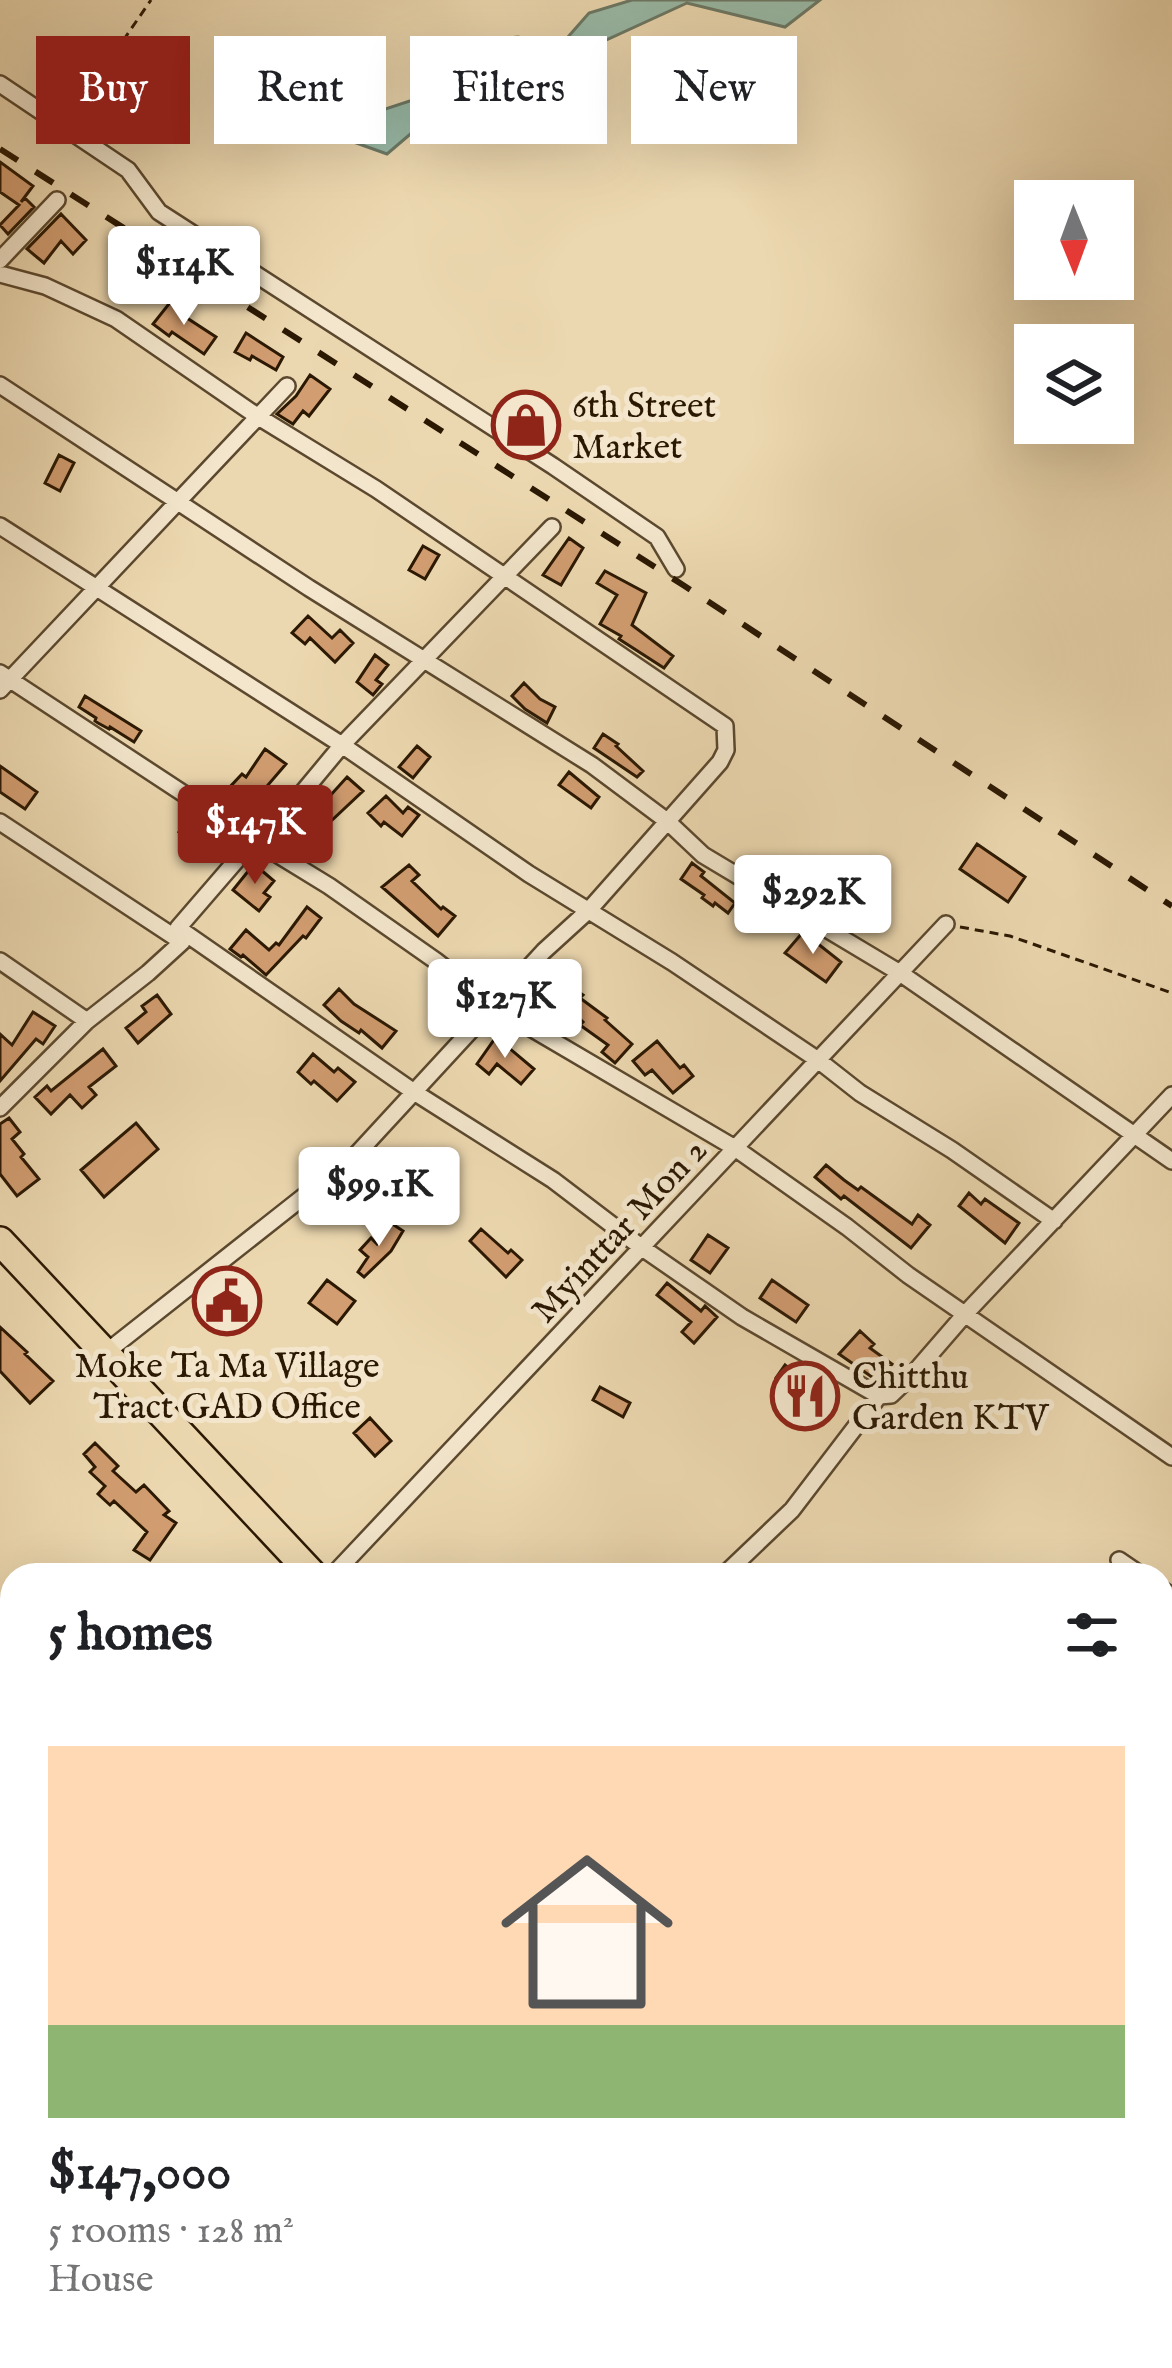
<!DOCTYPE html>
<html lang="en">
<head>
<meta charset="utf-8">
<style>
  :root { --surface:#fff; --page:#f2f2f2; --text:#202124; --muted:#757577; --accent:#8f2418 }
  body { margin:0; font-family:"IM FELL English",serif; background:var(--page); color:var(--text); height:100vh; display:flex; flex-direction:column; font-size:45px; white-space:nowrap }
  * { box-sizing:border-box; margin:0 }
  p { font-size:39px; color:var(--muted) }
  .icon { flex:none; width:66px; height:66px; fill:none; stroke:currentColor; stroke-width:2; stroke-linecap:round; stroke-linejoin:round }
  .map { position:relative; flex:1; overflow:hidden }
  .sheet { position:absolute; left:0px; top:1563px; width:1173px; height:807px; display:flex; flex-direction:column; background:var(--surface); border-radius:36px 36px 0 0; box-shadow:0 12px 48px #0002 }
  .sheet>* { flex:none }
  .banner { position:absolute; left:36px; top:36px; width:1101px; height:108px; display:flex; gap:24px }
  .needle { width:78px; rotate:179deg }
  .tools { position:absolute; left:1014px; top:180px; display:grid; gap:24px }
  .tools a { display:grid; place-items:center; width:120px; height:120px; border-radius:0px; background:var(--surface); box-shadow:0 12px 48px #0002; font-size:60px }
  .price { position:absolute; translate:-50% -102px; padding:0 27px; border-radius:12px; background:#fff; color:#222; font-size:39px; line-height:78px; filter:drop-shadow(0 3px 6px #0008) }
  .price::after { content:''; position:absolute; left:50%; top:72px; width:36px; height:27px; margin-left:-18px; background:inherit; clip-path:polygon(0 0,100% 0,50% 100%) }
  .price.on { background:var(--accent); color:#fff }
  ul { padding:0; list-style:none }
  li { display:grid; align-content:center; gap:24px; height:636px; padding:0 48px }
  li span { display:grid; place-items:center; height:372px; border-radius:0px; color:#555 }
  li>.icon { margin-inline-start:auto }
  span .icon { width:216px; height:216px; fill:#fffc; stroke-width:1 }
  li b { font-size:51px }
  h2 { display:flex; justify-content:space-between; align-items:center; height:144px; padding:0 48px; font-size:51px }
  .chip { padding:0 42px; border-radius:0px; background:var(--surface); box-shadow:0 12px 48px #0002; font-size:42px; line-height:108px }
  .chip.on { background:var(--accent); color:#fff }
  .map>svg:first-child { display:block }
  .water { fill:#99baa7; stroke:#6d7965; stroke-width:3 }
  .building { fill:#d19d71; stroke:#2b1803; stroke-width:3 }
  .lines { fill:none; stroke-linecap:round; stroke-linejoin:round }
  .street-casing { stroke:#5b482e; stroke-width:20 }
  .highway-casing { stroke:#2b1803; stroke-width:32 }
  .path { stroke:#2b1803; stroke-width:3; stroke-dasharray:9 6; stroke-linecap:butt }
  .street { stroke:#f3e6cc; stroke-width:15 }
  .highway { stroke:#ecd8b0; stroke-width:27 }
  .rail { stroke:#2b1803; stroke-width:6; stroke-dasharray:21 21; stroke-linecap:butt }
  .labels { text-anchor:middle; stroke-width:10; stroke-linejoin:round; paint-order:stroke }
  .poi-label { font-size:36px; fill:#2b1803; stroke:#f3e6cc; text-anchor:start }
  .street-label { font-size:36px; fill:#2b1803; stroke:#f3e6cc }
</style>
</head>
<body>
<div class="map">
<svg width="1172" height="2368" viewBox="0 0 1172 2368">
  <rect width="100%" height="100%" fill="#ecd8b0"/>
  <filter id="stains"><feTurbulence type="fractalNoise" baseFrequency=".00167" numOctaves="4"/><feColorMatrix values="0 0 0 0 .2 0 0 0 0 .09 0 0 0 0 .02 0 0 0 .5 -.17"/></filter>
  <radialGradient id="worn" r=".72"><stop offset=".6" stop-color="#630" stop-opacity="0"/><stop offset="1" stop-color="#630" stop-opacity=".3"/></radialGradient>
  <path class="water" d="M632,0h188l-35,27 -98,-24 -118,54 -48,13 -39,3 -95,81 -39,-14 22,-26 43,-14 66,-59 39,-4 42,9 29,-33z"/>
  <path class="building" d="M0,162l33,24 -12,16 4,-4 9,9 -26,27 -8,-9 19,-20 -19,-13z
    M61,214l25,26 -13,14 -12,-13 -17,22 -17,-14z
    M172,300l15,12 -3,4 32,21 -12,17 -32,-22 -3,4 -16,-12z
    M246,333l37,24 -7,13 -24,-14 -2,4 -15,-8z
    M310,375l20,14 -21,27 -6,-5 -10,13 -16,-10 19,-18z
    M59,455l15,8 -14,28 -15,-8z
    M569,538l14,10 -22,37 -18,-10z
    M423,546l16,9 -14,24 -16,-9z
    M605,571l41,22 -14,32 41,31 -9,12 -45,-29 2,-3 -21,-12 17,-29 -20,-12z
    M308,616l24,22 8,-8 13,13 -18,19 -25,-24 -5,6 -13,-11z
    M375,655l13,10 -12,15 6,4 -9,11 -16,-13z
    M524,683l16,16 15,8 -8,16 -22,-14 -13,-13z
    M85,696l56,35 -7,11 -24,-15 -1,2 -11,-6 -3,-2 1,-3 -17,-11z
    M603,734l15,10 -2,2 27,25 -6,6 -43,-29z
    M417,746l13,11 -17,21 -14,-11z
    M265,749l21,15 -37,43 -21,-18 14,-15 4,3z
    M0,766l37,26 -12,17 -25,-17z
    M569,772l30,25 -8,11 -32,-23z
    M347,777l16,14 -51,48 3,3 -10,11 -19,-18 29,-31 4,4z
    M386,796l17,17 5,-6 11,8 -17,21 -18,-14 -3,4 -13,-13z
    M190,819l24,20 -12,13 -23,-20z
    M977,844l48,33 -17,25 -48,-33z
    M692,863l12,9 -3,4 34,27 -7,10 -13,-10 -2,3 -11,-8 2,-3 -23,-16z
    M254,864l20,17 -10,12 6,4 -11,14 -26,-21z
    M409,865l10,10 -7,6 29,28 2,-2 12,9 -17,20 -56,-49z
    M307,907l14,11 -15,20 -3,-2 -37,39 -23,-20 -2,2 -11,-8 16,-19 23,20 7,-7 3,2z
    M803,932l38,30 -15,20 -41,-29z
    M545,968l38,27 -3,3 27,20 -2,2 27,24 -17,19 -13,-11 6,-7 -28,-20 3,-3 -31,-31 -6,7 -16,-12z
    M339,989l15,15 42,27 -14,17 -21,-18 -2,3 -18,-12 -17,-16z
    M157,995l14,19 -33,29 -12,-15 20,-16 -4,-6z
    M33,1012l22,14 -12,18 -7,-5 -36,42v-47l12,11z
    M496,1037l38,32 -13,15 -24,-20 -8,10 -12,-10z
    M657,1041l23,27 4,-3 9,11 -20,17 -21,-23 -7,5 -12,-14z
    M103,1049l13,17 -27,21 7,8 -14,13 -12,-13 -19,19 -16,-17 12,-11 4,5z
    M313,1054l21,18 4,-4 17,14 -18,19 -23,-20 -3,3 -13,-12z
    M9,1118l11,14 -8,7 12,15 -3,3 18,22 -22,17 -17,-22v-50z
    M136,1123l22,26 -54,48 -23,-27z
    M826,1165l18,15 14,10 3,-3 51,37 6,-9 12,10 -19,23 -67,-52 -3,3 -26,-22z
    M969,1193l12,11 4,-5 34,24 -14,20 -46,-37z
    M391,1223l12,8 -12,20 -27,26 -6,-5 10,-15 -8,-7 11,-12 6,6z
    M481,1229l27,24 3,-3 11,10 -16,17 -36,-36z
    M708,1235l20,13 -18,25 -19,-13z
    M327,1280l28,21 -18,23 -28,-21z
    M772,1280l36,25 -12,17 -36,-24z
    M667,1283l34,28 4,-5 12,11 -23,26 -12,-11 9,-10 -34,-27z
    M229,1289l17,19 -15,13 -17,-20z
    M0,1327l27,25 -2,2 28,27 -23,22 -30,-32z
    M860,1331l14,13 -4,4 22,16 -13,18 -40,-28z
    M785,1365l47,39 -6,9 -50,-35z
    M600,1387l30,16 -7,14 -30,-17z
    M370,1418l21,23 -16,15 -21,-23z
    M95,1443l23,23 -5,5 23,21 8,-7 25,26 -5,4 12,8 -26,37 -16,-10 13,-18 -33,-31 -4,4 -12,-11 7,-8 -15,-14 5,-5 -11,-13z"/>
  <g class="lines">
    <defs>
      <path id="street" d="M0,84l128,86 31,42 394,254 104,71 19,32
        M0,260l57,-60
        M0,274l45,12 71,33 141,97 119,73 349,237 1,24 -6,12 -131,148 -45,41 -189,205 -251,198
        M0,385l309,203 283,177 75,56 36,34 197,118 272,188
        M0,526l342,219 210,-218
        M0,673l254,167 49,-48 39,-47 187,129 143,88 146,98 42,33 92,57 102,71
        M0,690l287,-304
        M0,822l182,120
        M178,928l236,164 139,88 88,67 101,70 137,79 12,-1 23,-22 52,-60 206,-218
        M0,961l87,60
        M0,1108l87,-87 61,-48 34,-31 -4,-14 76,-88 75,46 107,75 59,46 240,141 112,79 61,48 264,182
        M1119,1560l22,15
        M333,1575l613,-651
        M724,1575l68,-65 87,-114
        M1161,1589l11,7
        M1161,1868l11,8
        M1161,2012l11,7
        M1161,2152l11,8
        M1161,2311l11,-9
        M507,2368l4,-10
        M1091,2368l12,-10"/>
      <path id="highway" d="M0,1241l313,334
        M850,2358l5,10"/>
    </defs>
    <use href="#street" class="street-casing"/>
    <use href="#highway" class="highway-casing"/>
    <path class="path" d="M83,120v-7l26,-52 42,-61
      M960,927l50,9 162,57
      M228,2358l5,10"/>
    <use href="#street" class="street"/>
    <use href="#highway" class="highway"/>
    <path class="rail" d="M0,149l683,436 489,321"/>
  </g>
  <defs>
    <symbol id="shop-ring" viewBox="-11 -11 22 22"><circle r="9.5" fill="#f3e6cc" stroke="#8f2418" stroke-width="1.5"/><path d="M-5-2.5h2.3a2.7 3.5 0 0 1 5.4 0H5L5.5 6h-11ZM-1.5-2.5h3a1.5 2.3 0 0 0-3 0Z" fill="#8f2418"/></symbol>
    <symbol id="civic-ring" viewBox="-11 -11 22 22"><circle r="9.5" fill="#f3e6cc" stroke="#8f2418" stroke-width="1.5"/><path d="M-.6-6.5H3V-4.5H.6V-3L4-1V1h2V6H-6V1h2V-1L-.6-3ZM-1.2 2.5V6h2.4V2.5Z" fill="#8f2418"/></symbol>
    <symbol id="restaurant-ring" viewBox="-11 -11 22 22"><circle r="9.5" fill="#f3e6cc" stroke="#8f2418" stroke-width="1.5"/><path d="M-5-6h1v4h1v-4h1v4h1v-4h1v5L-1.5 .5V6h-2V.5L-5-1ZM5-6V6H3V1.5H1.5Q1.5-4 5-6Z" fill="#8f2418"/></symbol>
  </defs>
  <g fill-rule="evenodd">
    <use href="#shop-ring" x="488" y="387" width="76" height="76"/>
    <use href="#civic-ring" x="189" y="1263" width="76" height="76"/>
    <use href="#restaurant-ring" x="767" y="1358" width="76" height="76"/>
  </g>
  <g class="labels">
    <g class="poi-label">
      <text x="572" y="417">6th Street<tspan x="572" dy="41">Market</tspan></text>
      <text x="227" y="1377" text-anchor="middle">Moke Ta Ma Village<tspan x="227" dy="41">Tract GAD Office</tspan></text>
      <text x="852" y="1388">Chitthu<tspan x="852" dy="41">Garden KTV</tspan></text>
    </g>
    <g class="street-label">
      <text transform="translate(618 1229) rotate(-47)" y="13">Myinttar Mon 2</text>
    </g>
  </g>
  <rect width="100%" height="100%" filter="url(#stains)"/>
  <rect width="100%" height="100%" fill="url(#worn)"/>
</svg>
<div class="tools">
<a><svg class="needle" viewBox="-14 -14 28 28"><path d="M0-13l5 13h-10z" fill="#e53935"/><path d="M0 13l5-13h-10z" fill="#757577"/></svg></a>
<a><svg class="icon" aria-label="layers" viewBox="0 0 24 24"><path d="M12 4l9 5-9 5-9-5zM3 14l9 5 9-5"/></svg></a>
</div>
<b class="price" style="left:184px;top:328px">$114K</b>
<b class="price on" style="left:255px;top:887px">$147K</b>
<b class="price" style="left:813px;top:957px">$292K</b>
<b class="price" style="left:505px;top:1061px">$127K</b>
<b class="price" style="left:379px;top:1249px">$99.1K</b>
<div class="banner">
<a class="chip on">Buy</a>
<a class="chip">Rent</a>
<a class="chip">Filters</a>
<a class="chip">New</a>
</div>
<section class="sheet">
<h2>5 homes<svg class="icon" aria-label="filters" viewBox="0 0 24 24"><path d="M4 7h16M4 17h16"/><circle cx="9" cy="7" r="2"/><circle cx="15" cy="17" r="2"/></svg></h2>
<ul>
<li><span style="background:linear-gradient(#ffd9b3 75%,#8fb573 0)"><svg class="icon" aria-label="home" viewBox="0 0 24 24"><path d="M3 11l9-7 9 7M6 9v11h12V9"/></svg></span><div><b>$147,000</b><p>5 rooms · 128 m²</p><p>House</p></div></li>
</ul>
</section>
</div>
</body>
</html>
